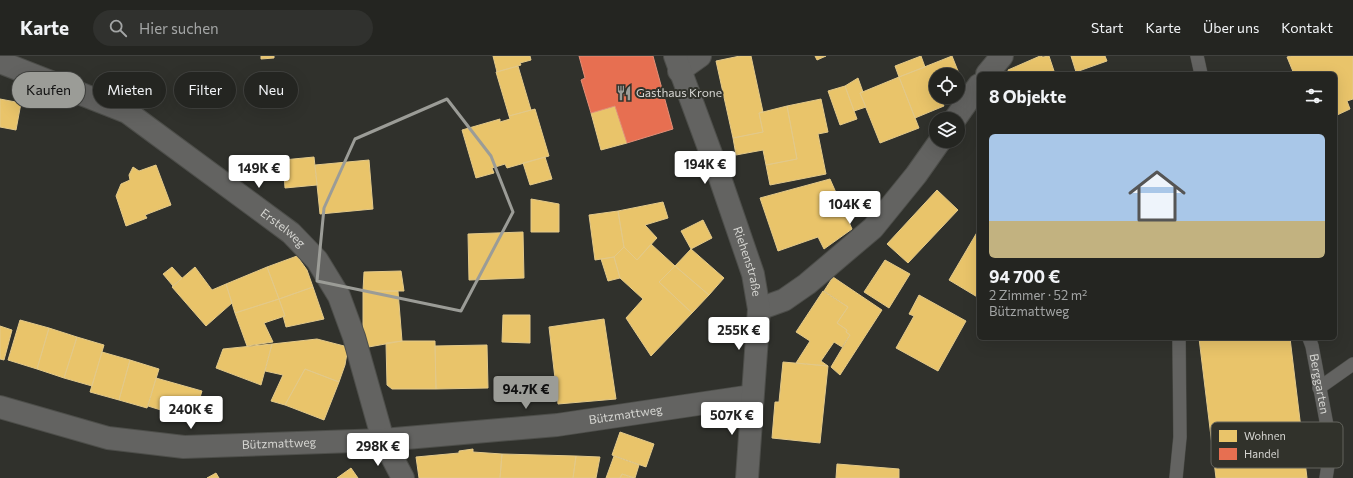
<!DOCTYPE html>
<html lang="de">
<head>
<meta charset="utf-8">
<style>
  :root { --surface:#242521; --page:#30312e; --text:#f1f3f6; --muted:#a3a5a5; --line:#41423f; --accent:#9b9c97 }
  body { margin:0; font-family:Commissioner,sans-serif; background:var(--page); color:var(--text); height:100vh; display:flex; flex-direction:column; font-size:15px; white-space:nowrap }
  * { box-sizing:border-box; margin:0 }
  p { font-size:13px; color:var(--muted) }
  .icon { flex:none; width:22px; height:22px; fill:none; stroke:currentColor; stroke-width:2; stroke-linecap:round; stroke-linejoin:round }
  .map { position:relative; flex:1; overflow:hidden }
  .drawer { position:absolute; left:977px; top:16px; width:360px; height:268px; display:flex; flex-direction:column; background:var(--surface); border-radius:6px; box-shadow:0 4px 16px #0002,0 0 0 1px var(--line) }
  .drawer>* { flex:none }
  .hud { position:absolute; left:12px; top:16px; width:380px; height:36px; display:flex; gap:8px }
  .buttons { position:absolute; left:929px; top:12px; display:grid; gap:8px }
  .buttons a { display:grid; place-items:center; width:36px; height:36px; border-radius:50%; background:var(--surface); box-shadow:0 4px 16px #0002,0 0 0 1px var(--line); font-size:20px }
  .price { position:absolute; translate:-50% -34px; padding:0 9px; border-radius:4px; background:#fff; color:#222; font-size:13px; line-height:26px; filter:drop-shadow(0 1px 2px #0008) }
  .price::after { content:''; position:absolute; left:50%; top:24px; width:12px; height:9px; margin-left:-6px; background:inherit; clip-path:polygon(0 0,100% 0,50% 100%) }
  .price.active { background:var(--accent); color:#111 }
  ul { padding:0; list-style:none }
  li { display:grid; align-content:center; gap:8px; height:212px; padding:0 12px }
  li+li { border-top:1px solid var(--line) }
  li span { display:grid; place-items:center; height:124px; border-radius:6px; color:#555 }
  li>.icon { margin-inline-start:auto }
  span .icon { width:72px; height:72px; fill:#fffc; stroke-width:1 }
  li b { font-size:17px }
  h2 { display:flex; justify-content:space-between; align-items:center; height:48px; padding:0 12px; font-size:17px }
  .pill { padding:0 14px; border-radius:18px; background:var(--surface); box-shadow:0 4px 16px #0002,0 0 0 1px var(--line); font-size:14px; line-height:36px }
  .pill.active { background:var(--accent); color:#111 }
  header { display:flex; align-items:center; gap:24px; box-sizing:border-box; height:56px; padding:0 20px; background:var(--surface); border-bottom:1px solid var(--line) }
  header strong { font-size:19px }
  nav { display:flex; gap:22px; margin-inline-start:auto; font-size:14px }
  .search { width:280px; height:36px; background:var(--page); display:flex; align-items:center; gap:10px; box-sizing:border-box; padding:0 14px; border-radius:22px; color:var(--muted); font-size:15px }
  .map>svg:first-child { display:block }
  .homes { fill:#e9c46a; stroke:#e3c989 }
  .shops { fill:#e76f51; stroke:#e28e77 }
  .lines { fill:none; stroke-linecap:round; stroke-linejoin:round }
  .service-casing { stroke:#4d4e4a; stroke-width:14 }
  .minor-casing { stroke:#4d4e4a; stroke-width:24 }
  .tertiary-casing { stroke:#4d4e4a; stroke-width:24 }
  .service { stroke:#636361; stroke-width:13 }
  .minor { stroke:#636361; stroke-width:22 }
  .tertiary { stroke:#636361; stroke-width:22 }
  .marked { fill:none; stroke:#9b9c97; stroke-width:3; stroke-linejoin:round }
  .labels { text-anchor:middle; stroke-width:4; stroke-linejoin:round; paint-order:stroke }
  .poi-label { font-size:12px; fill:#d5d5d1; stroke:#31322b; text-anchor:start }
  .street-label { font-size:12px; fill:#d5d5d1; stroke:#31322b }
  .key { fill:#31322b; stroke:#62635d; stroke-width:1 }
  .key-label { font-size:11px; fill:#d5d5d1 }
</style>
</head>
<body>
<header>
<strong>Karte</strong>
<div class="search"><svg class="icon" aria-label="search" viewBox="0 0 24 24"><circle cx="10" cy="10" r="6"/><path d="M15 15l6 6"/></svg>Hier suchen</div>
<nav><a>Start</a><a>Karte</a><a>Über uns</a><a>Kontakt</a></nav>
</header>
<div class="map">
<svg width="1353" height="422" viewBox="0 0 1353 422">
  <rect width="100%" height="100%" fill="#30312c"/>
  <path class="homes" d="M261,0h13v2l-13,1z
    M493,0h37l1,4 -11,3 1,2 -24,7z
    M740,0h11l12,56 -4,1 4,19 -30,6 -17,-77z
    M815,0h11l-9,4z
    M921,0l4,11 -26,10 -4,-11z
    M952,0l10,25 -4,2v-8h-22v22h11l-6,3 3,6 -29,12 -16,-41z
    M1040,0l3,1 6,-1 6,18h-46l-1,-4z
    M1071,0h34l2,5 -31,11z
    M1291,0h62v43l-6,2 3,8 -15,7v-42h-41l-7,-17z
    M518,10l13,44 -22,6 -13,-44z
    M899,21l20,51 -39,15 -20,-50z
    M858,22l5,14 -3,1 6,14 -12,4 -9,-25z
    M845,30l12,33 -17,6 -12,-34z
    M0,43l21,4 -5,27 -16,-3z
    M821,43l7,33 -10,2 8,40 -56,11 -4,-20 31,-6 -10,-53z
    M615,50l12,37 -26,7 -10,-37z
    M787,50l10,53 -31,6 -3,-15 -27,5 -3,-17 30,-6 -4,-19z
    M535,53l14,47 -42,12 -2,-4 -13,4 2,5 -18,5 -14,-48 38,-11v3l10,-3 -1,-3z
    M314,101l3,28 -32,3 -2,-28z
    M545,101l7,22 -22,6 -7,-22z
    M369,104l4,49 -53,5 -5,-49z
    M156,109l15,40 -26,10 2,3 -21,8 -10,-30 5,-12 9,-4 -1,-5 4,-8 6,4z
    M830,123l22,50 -28,20 -6,-12 -40,14 -18,-53z
    M937,134l21,20 -50,53 -21,-19z
    M531,143l28,5v28h-28z
    M663,146l5,16 -23,7 12,13 -20,22 -13,-13 -6,-36z
    M618,155l6,36 -10,10 -19,3 -6,-45z
    M703,164l9,18 -21,11 -10,-18z
    M979,173v69l-30,-18z
    M523,176l1,46 -55,2 -1,-46z
    M651,188l24,22 -16,16 33,31 -41,43 -25,-38 17,-19 -23,-21 -6,-21 10,-10 13,13z
    M691,193l33,29 -15,17 -34,-29z
    M297,200l10,14 6,17 -34,12 -12,-32z
    M614,201l6,21 -12,3 -7,-22z
    M885,204l25,14 -21,34 -25,-16z
    M675,210l34,29 -17,18 -33,-31z
    M172,211l10,11 -9,8 -10,-12z
    M195,211l17,23 14,-6 6,19 -26,23 -34,-39z
    M267,211l12,32 -44,14 -9,-29z
    M401,215l3,20h-41l1,-19z
    M833,221l49,33 -42,65 -9,-8 19,-32 -4,-3 1,-2 -10,-7 11,-16 -24,-16z
    M313,231l11,32 -38,8 -3,-11h2l-6,-17z
    M363,235h35l4,50 -39,7z
    M823,235l25,16 -11,16 10,7 -1,2 4,3 -8,12 -8,-5 -13,19 7,5 -32,-3 14,-22 -14,-9z
    M919,239l47,26 -28,50 -42,-23 18,-32 -5,-2z
    M279,243l6,17 -21,7 9,19 -26,4 -12,-33z
    M503,259h27v28l-28,-1z
    M604,263l12,80 -58,5 -9,-77z
    M20,264l29,8 -12,41 -29,-9z
    M0,270l12,4 -8,30 -4,-1z
    M49,272l28,9 -13,41 -27,-9z
    M77,281l27,8 -12,41 -28,-8z
    M1199,282h91l17,140h-91z
    M317,283l31,8 -3,18 -6,17 -34,-13 -20,36 -14,-4 12,-26 -18,-4 7,-27z
    M402,285h33l1,48h-44l-5,-4 -1,-42z
    M272,288l-11,41 -45,-17 7,-19z
    M487,289l1,43 -52,1 -1,-43z
    M102,296l28,8 -11,40 -29,-8z
    M130,304l29,9 -12,39 -28,-8z
    M783,306l45,4 -8,77 -48,-5 3,-36h4z
    M305,313l34,13 -15,38 -39,-15z
    M156,322l46,13 -9,29 -45,-14z
    M620,376l34,12 -8,23 -34,-12z
    M473,393v3l29,2 -2,24h-81l-3,-21 43,-4v-2z
    M502,398l74,2 -3,22h-73z
    M576,400l24,1 -4,21h-23z
    M614,400l25,9 -4,13 -13,-4 -2,4h-14z
    M837,408l62,5v9h-63z
    M351,412l7,10h-21z
    M216,417l3,5h-12z
    M622,418l12,4h-14z"/>
  <path class="shops" d="M579,0h74l20,73 -46,14 -12,-37 -24,7 -10,-33 4,-2z"/>
  <g class="lines">
    <defs>
      <g id="service">
        <path d="M1197,0l4,18"/>
        <path id="s1" d="M1309,282l3,8 19,101 -5,31"/>
        <path d="M1319,332l34,-24"/>
        <path d="M1176,422l4,-41 -1,-99"/>
      </g>
      <g id="minor">
        <path id="s2" d="M0,6l127,50 164,121 26,27 22,36 15,41 29,103 20,38"/>
        <path d="M679,15l21,-15"/>
        <path d="M987,18l15,-18"/>
        <path d="M955,63l24,-34"/>
        <path d="M759,253l25,-9 23,-16 66,-56 43,-53 24,-34"/>
        <path id="s3" d="M0,351l108,31 76,9 199,-7 174,-15 195,-29"/>
      </g>
      <g id="tertiary">
        <path id="s4" d="M675,0l45,122 33,96 6,35 -12,169"/>
      </g>
    </defs>
    <use href="#service" class="service-casing"/>
    <use href="#minor" class="minor-casing"/>
    <use href="#tertiary" class="tertiary-casing"/>
    <use href="#service" class="service"/>
    <use href="#minor" class="minor"/>
    <use href="#tertiary" class="tertiary"/>
  </g>
  <path class="marked" d="M447,43l44,57 22,56 -52,99 -144,-30 7,-73 31,-69z"/>
  <defs>
    <symbol id="restaurant-bare" viewBox="-9 -9 18 18"><path d="M-5-6h1v4h1v-4h1v4h1v-4h1v5L-1.5 .5V6h-2V.5L-5-1ZM5-6V6H3V1.5H1.5Q1.5-4 5-6Z" fill="#9b9c97" stroke="#31322b" stroke-width="2.5" paint-order="stroke"/></symbol>
  </defs>
  <g fill-rule="evenodd">
    <use href="#restaurant-bare" x="613" y="26" width="22" height="22"/>
  </g>
  <g class="labels">
    <g class="poi-label">
      <text x="636" y="41">Gasthaus Krone</text>
    </g>
    <g class="street-label">
      <text dy="4" stroke="none"><textPath href="#s2" startOffset="331">Erstelweg</textPath></text>
      <text dy="4" stroke="none"><textPath href="#s4" startOffset="218">Riehenstraße</textPath></text>
      <text dy="4" stroke="none"><textPath href="#s1" startOffset="47">Berggarten</textPath></text>
      <text dy="4" stroke="none"><textPath href="#s3" startOffset="632">Bützmattweg</textPath></text>
      <text dy="4" stroke="none"><textPath href="#s3" startOffset="284">Bützmattweg</textPath></text>
    </g>
  </g>
  <rect x="1211" y="366" width="132" height="46" rx="6" class="key"/>
  <rect x="1219" y="374" width="18" height="12" fill="#e9c46a"/>
  <rect x="1219" y="392" width="18" height="12" fill="#e76f51"/>
  <g class="key-label">
    <text x="1244" y="384">Wohnen</text>
    <text x="1244" y="402">Handel</text>
  </g>
</svg>
<div class="buttons">
<a><svg class="icon" aria-label="locate" viewBox="0 0 24 24"><circle cx="12" cy="12" r="6"/><path d="M12 2v4M12 18v4M2 12h4M18 12h4"/></svg></a>
<a><svg class="icon" aria-label="layers" viewBox="0 0 24 24"><path d="M12 4l9 5-9 5-9-5zM3 14l9 5 9-5"/></svg></a>
</div>
<b class="price" style="left:705px;top:129px">194K €</b>
<b class="price" style="left:259px;top:133px">149K €</b>
<b class="price" style="left:850px;top:169px">104K €</b>
<b class="price" style="left:739px;top:295px">255K €</b>
<b class="price active" style="left:526px;top:354px">94.7K €</b>
<b class="price" style="left:191px;top:374px">240K €</b>
<b class="price" style="left:732px;top:380px">507K €</b>
<b class="price" style="left:378px;top:411px">298K €</b>
<div class="hud">
<a class="pill active">Kaufen</a>
<a class="pill">Mieten</a>
<a class="pill">Filter</a>
<a class="pill">Neu</a>
</div>
<section class="drawer">
<h2>8 Objekte<svg class="icon" aria-label="filters" viewBox="0 0 24 24"><path d="M4 7h16M4 17h16"/><circle cx="9" cy="7" r="2"/><circle cx="15" cy="17" r="2"/></svg></h2>
<ul>
<li><span style="background:linear-gradient(#a9c7e8 70%,#c2b280 0)"><svg class="icon" aria-label="home" viewBox="0 0 24 24"><path d="M3 11l9-7 9 7M6 9v11h12V9"/></svg></span><div><b>94 700 €</b><p>2 Zimmer · 52 m²</p><p>Bützmattweg</p></div></li>
</ul>
</section>
</div>
</body>
</html>
